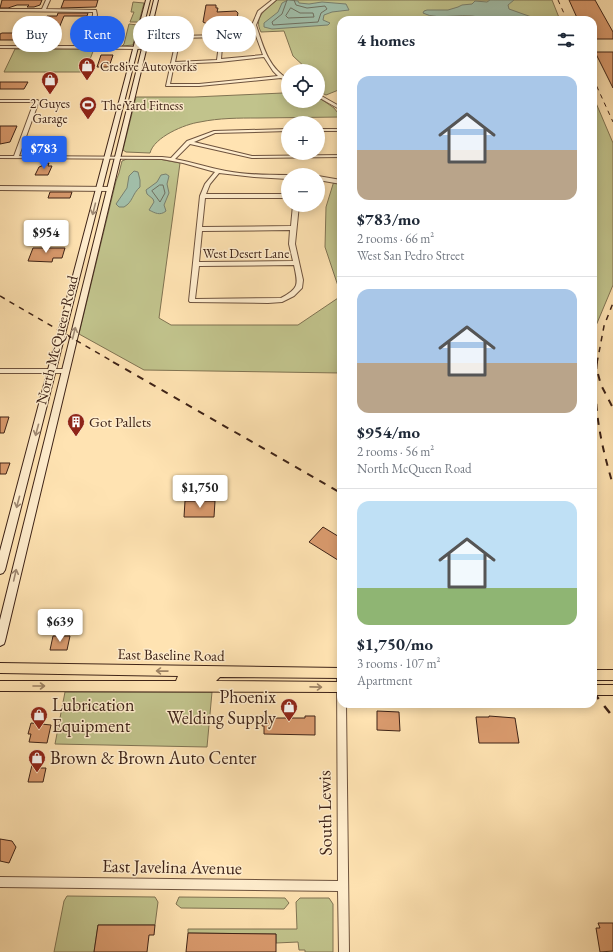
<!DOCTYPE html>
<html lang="en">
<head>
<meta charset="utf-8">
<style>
  :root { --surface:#fff; --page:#f2f2f3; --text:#1f2937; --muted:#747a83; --line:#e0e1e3; --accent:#2563eb }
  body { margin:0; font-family:"EB Garamond",serif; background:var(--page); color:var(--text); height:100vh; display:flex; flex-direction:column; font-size:15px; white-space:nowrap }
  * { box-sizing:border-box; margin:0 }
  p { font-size:13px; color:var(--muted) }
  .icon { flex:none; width:22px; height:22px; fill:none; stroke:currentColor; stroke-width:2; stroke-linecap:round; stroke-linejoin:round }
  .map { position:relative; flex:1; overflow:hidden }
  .panel { position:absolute; left:337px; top:16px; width:260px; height:692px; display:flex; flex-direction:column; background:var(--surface); border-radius:12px; box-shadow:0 2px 10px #0003 }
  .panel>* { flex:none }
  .guide { position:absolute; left:12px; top:16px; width:265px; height:36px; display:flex; gap:8px }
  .controls { position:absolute; left:281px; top:64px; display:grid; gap:8px }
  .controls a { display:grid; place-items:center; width:44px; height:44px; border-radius:50%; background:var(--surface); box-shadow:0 2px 10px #0003; font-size:20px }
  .price { position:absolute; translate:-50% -34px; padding:0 9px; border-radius:4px; background:#fff; color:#222; font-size:13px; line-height:26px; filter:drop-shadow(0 1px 2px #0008) }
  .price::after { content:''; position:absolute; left:50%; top:24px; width:12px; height:9px; margin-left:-6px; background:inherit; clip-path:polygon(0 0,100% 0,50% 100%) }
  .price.on { background:var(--accent); color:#fff }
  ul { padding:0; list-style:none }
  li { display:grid; align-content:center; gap:8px; height:212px; padding:0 20px }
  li+li { border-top:1px solid var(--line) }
  li span { display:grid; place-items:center; height:124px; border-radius:12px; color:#555 }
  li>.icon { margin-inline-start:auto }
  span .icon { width:72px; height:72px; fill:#fffc; stroke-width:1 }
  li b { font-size:17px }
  h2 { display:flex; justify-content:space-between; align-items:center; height:48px; padding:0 20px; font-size:17px }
  .pill { padding:0 14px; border-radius:18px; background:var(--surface); box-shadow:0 2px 10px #0003; font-size:14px; line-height:36px }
  .pill.on { background:var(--accent); color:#fff }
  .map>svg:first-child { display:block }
  .green { fill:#c1c38c; stroke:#807352 }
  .water { fill:#a1bea9; stroke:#79806f }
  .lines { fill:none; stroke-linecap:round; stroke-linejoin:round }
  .shore { stroke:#707060; stroke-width:1 }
  .building { fill:#da9b6e; stroke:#3e2317 }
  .minor-casing { stroke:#6e533e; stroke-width:2 }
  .secondary-casing { stroke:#3e2317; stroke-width:2 }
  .primary-casing { stroke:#3e2317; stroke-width:2 }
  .minor { fill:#ffedcd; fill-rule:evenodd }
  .secondary { fill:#ffedcd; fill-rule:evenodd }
  .primary { fill:#ffe3b2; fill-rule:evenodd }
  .rail-far3 { stroke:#3e2317; stroke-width:1; stroke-dasharray:4.5 4.5; stroke-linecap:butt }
  .rail-far2 { stroke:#3e2317; stroke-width:1.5; stroke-dasharray:5.5 5.5; stroke-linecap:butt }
  .rail-far1 { stroke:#3e2317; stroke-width:2; stroke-dasharray:7 7; stroke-linecap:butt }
  .rail { stroke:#3e2317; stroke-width:2.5; stroke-dasharray:9 9; stroke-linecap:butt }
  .oneway { stroke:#9e8872 }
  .oneway2 { stroke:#9e8364 }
  .labels { text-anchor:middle; stroke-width:3; stroke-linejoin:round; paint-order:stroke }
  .far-poi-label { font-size:13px; fill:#3e2317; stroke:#ffedcd; text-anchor:start }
  .far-street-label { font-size:13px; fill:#3e2317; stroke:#ffedcd }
  .street-label { font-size:15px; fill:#3e2317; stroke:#ffedcd }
  .poi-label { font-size:15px; fill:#3e2317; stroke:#ffedcd; text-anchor:start }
  .near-poi-label { font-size:18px; fill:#3e2317; stroke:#ffedcd; text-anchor:start }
  .near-street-label { font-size:18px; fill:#3e2317; stroke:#ffedcd }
</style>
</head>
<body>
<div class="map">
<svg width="613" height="952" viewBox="0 0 613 952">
  <rect width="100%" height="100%" fill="#ffe3b2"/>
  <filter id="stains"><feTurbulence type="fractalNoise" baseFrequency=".005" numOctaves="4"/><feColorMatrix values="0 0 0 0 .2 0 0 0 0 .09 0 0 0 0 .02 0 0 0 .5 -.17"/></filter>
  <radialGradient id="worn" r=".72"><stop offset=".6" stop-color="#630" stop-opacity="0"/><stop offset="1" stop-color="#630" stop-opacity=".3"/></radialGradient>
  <path class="green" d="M277,0h275l8,20h-219v69l-15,6 -8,-4v-20h-12l2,-1 -15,-14 -9,-25 -23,1c-8,-15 5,-23 16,-32z
    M133,2l11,1 -5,19h-9l4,-10h-3z
    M129,24l9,1 -5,20 -11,1 2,-2z
    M225,26h26l2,5 -3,5 -14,5 2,4 -2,2h-11v-7l2,-3 -7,-3 4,-1z
    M15,49h79l-9,23h-81z
    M288,90v11h30v-4l16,11 7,9c-28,0 -55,1 -83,1 -19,0 -39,0 -58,4 -15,2 -46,15 -50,31l-24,-1 -3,-2 13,-53h58l89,-4z
    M593,96l20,47v142l-18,43 -2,11z
    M129,158l30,1 21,4 -21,155 12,7h127l43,-29v77l-197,-3 -65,-36 37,-153 3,-8 3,-12z
    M334,181l7,2c0,16 2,33 0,48 -2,9 -6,19 0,28v36l-16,-48 1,-40z
    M65,692h147l-5,55 -152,-3z
    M67,896l88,1 3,5 -3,23h-57l-4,27h-40l10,-51z
    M179,897l106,1 4,5 -5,6 -103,-1 -5,-4z
    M300,898h29l4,6v48h-28v-2h-6l-1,-8 -22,1v-9l-88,-1v-4h109l-1,-27z"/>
  <path class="water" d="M288,0l10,1 1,2 10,1 13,-2 24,2 3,6 -17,2 -8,3 -1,5 7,3 -2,2 -56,4 -8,-2v-4l14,-11 4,-9z
    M490,0h24l-6,5 1,4 31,11h-53c-18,-10 -49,2 -64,-7l1,-2 3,-1h21l10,-3 4,-2 10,-1 3,-3 12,1z
    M134,171l4,1 2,8v7c-8,7 -7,15 -16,20h-5l-3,-3 11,-16 2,-12z
    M166,174l3,2 -2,8 2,9 -5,12 2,6c-6,5 -11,2 -17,-1l5,-8 -1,-3 -6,-5 -1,-4 11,-8 4,-7z"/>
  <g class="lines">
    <path class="shore" d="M287,0l-5,14 -10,8 1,3 45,-3 3,-9 6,-4 -2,-3 -18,2 -11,-3 -2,-5
      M291,8l9,5h13l1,4 -26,1 -2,-2z
      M160,185h3l2,8 -5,9 -8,-11z"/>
  </g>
  <path class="building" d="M2,0h40l-2,5 -6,2h-7l2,-2h-12l-9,3h-8z
    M64,0h34l-2,7 -35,1z
    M569,0h26l18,32v7h-20v-19h-15z
    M206,5h10v3h2l-1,4 19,-1 2,2 -2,11h-8v-2l-21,2 -4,-2z
    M58,13h30l-1,3h-23l-10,24h-21l3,-7h4l7,-17h10z
    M2,33h22l-4,7h-20v-6z
    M595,52h18v36z
    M101,55h12l-4,12h-12z
    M0,82h28l-4,7h-24z
    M0,126h17l-7,16 -10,2z
    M49,163l-1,3h4l-4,9h-13l4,-8z
    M50,192h22l-2,6h-22z
    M33,248h32l-3,10h-9l-1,4 -24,-1z
    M0,417h9l-5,16h-4z
    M0,463h10l-4,11h-6z
    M185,501h30l-1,16h-30z
    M323,527l18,11v24l-32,-20z
    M53,636h17l-3,14h-17z
    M377,711l22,1 1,19 -23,-1z
    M262,716h12v2h31v-2h10v19l-51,-1v-8h-2z
    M489,716l26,2 4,25h-40l-3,-26h13z
    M31,723l20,2 -4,18 -18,-1 2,-8h-3z
    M32,765h5l-1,3h10l-3,14h-15z
    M0,839l12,2 4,6 -7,16 -9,-2z
    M598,923h15v28l-13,1 -4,-24h4z
    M98,925h57l-1,10h-5l-2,17h-53z
    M188,933l88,1v18h-90z"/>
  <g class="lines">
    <defs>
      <path id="minor" d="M46,0h4l-4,9 50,1 1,5 -11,31 58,1 2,1 -2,1 -144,-1v-2h82l11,-31v-3l-93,-1v-2h42z
        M272,0h4l-15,13 -5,12c7,21 12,42 32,54v3l-7,-4 -82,8h-33l11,-50 46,-1 -2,24 42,-4 -11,-30 6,-14zM220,37l-3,23 -42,2 5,-24zM264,57l9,14 5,5 -79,8h-29l4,-20 45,-2z
        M318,94l23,13v3l-23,-13z
        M0,100h37l2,1 -20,55 143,1 9,1 16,-17 27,-10 74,-2v2l-73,2 -21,9 58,14 89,-1v2l-89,1 -62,-14 -15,15c17,3 34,9 51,12 21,4 41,4 62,4v4l-34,-2 -35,-4 -9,11 -4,10h82v4h-83l-3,29 89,-1 2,-21h6l-4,39 8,36 -1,8 -8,8 -12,6 -14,1 -78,-1 -1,-1 11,-105 5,-12 10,-12 -32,-9 -21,-4 -162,-1v-2h14l20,-54h-34zM290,230l-1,14 4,17 -94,1 3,-31zM294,265c4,19 6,23 -13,33l-86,1 4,-33z
        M318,129h23v2h-23z
        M318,176l23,4v4l-23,-4z
        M0,186l110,1 3,2 -3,2 -110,-1z
        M0,369h65l3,2 -3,2h-65z
        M341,669v35h5l3,248h-10l-1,-61 -338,-4v-10l338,4 -1,-208 1,-3z"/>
      <path id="secondary" d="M146,0h4l-145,570 -2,3 -3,1v-23z
        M154,0h4l-153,641 -1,3 -4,2v-26z"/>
      <path id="primary" d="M0,663l341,5v10l-121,-1 -4,4 125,1v10l-341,-1v-10h176l2,-5 -178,-3z
        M593,670h20v10h-20z
        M593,685h20v10h-20z"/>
    </defs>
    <use href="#minor" class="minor-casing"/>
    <use href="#secondary" class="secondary-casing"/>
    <use href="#primary" class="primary-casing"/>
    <use href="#minor" class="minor"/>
    <use href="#secondary" class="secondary"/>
    <use href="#primary" class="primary"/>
    <path class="rail-far3" d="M558,0l9,20
      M593,78l20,44"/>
    <path class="rail-far2" d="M0,296l115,67
      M597,363l7,-37 9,-23"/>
    <path class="rail-far1" d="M113,362l228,131
      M597,362c-5,42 4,83 16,123
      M598,374l3,11 12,23"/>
    <path class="rail" d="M593,692l20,25"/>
  </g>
  <defs><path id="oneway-shaft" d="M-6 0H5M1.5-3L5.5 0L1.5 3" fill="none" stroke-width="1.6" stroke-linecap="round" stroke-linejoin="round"/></defs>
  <g class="oneway">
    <use href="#oneway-shaft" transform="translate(94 209) rotate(104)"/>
    <use href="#oneway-shaft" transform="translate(74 333) rotate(-76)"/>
    <use href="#oneway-shaft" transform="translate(37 430) rotate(105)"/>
    <use href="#oneway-shaft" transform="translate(18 502) rotate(105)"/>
    <use href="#oneway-shaft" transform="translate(15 575) rotate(-77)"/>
  </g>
  <g class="oneway2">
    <use href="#oneway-shaft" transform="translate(162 671) rotate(-179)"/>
    <use href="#oneway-shaft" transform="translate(39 686)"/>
    <use href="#oneway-shaft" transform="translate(316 687) rotate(1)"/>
  </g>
  <defs>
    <symbol id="shop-pin" viewBox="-11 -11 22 30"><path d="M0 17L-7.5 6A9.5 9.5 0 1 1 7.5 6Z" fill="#8f2418" stroke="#ffedcd"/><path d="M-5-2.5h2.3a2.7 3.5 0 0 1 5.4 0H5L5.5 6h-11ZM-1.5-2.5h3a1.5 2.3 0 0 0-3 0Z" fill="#fff"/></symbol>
    <symbol id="stadium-pin" viewBox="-11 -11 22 30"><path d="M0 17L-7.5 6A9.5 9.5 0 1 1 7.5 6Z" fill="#8f2418" stroke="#ffedcd"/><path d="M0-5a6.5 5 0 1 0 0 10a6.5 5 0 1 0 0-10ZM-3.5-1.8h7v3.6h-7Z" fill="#fff"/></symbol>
    <symbol id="building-pin" viewBox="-11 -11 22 30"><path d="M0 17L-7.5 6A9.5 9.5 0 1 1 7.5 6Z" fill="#8f2418" stroke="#ffedcd"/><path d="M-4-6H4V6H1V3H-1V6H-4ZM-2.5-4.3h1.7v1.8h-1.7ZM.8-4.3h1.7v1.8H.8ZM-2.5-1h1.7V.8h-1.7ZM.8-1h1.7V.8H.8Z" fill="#fff"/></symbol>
  </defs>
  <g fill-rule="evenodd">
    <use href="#shop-pin" x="77" y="56" width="20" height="27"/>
    <use href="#shop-pin" x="40" y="70" width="20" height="27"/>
    <use href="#stadium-pin" x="78" y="95" width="20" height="27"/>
    <use href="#building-pin" x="66" y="412" width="20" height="27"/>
    <use href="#shop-pin" x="279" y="697" width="20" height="27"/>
    <use href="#shop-pin" x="29" y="705" width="20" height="27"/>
    <use href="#shop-pin" x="27" y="748" width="20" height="27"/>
  </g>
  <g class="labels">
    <g class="far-poi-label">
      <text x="100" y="71">Cre8ive Autoworks</text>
      <text x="50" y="108" text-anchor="middle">2 Guyes<tspan x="50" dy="15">Garage</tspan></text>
      <text x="101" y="110">The Yard Fitness</text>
    </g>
    <g class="far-street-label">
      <text x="246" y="258">West Desert Lane</text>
    </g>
    <g class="street-label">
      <text transform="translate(57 340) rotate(-76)" y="5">North McQueen Road</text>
      <text transform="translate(171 655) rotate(1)" y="5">East Baseline Road</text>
    </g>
    <g class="poi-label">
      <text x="89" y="427">Got Pallets</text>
    </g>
    <g class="near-poi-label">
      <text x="276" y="703" text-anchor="end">Phoenix<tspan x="276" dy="21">Welding Supply</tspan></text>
      <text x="52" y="711">Lubrication<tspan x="52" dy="21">Equipment</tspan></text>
      <text x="50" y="764">Brown &amp; Brown Auto Center</text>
    </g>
    <g class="near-street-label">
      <text transform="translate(325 813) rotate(-91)" y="6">South Lewis</text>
      <text transform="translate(172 867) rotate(1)" y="6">East Javelina Avenue</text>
    </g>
  </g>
  <rect width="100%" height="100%" filter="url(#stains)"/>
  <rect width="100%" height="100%" fill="url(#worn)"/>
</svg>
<div class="controls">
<a><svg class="icon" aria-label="locate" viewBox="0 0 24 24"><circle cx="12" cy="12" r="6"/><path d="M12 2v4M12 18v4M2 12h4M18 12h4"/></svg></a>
<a>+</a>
<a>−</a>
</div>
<b class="price on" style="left:44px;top:170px">$783</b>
<b class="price" style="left:46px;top:254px">$954</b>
<b class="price" style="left:200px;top:509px">$1,750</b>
<b class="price" style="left:60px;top:643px">$639</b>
<div class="guide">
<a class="pill">Buy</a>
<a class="pill on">Rent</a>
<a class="pill">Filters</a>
<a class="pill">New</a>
</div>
<section class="panel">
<h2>4 homes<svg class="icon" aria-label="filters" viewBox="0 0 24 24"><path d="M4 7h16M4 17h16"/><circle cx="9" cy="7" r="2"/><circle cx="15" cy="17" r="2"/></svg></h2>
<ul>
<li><span style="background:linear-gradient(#a9c7e8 60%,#b9a48a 0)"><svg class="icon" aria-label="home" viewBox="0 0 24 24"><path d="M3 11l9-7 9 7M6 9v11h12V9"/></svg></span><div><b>$783/mo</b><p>2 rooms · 66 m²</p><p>West San Pedro Street</p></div></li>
<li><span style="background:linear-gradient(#a9c7e8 60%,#b9a48a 0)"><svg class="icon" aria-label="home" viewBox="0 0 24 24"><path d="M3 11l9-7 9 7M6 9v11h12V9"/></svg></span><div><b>$954/mo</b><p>2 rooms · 56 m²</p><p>North McQueen Road</p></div></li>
<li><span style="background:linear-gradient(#bfe0f5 70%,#8fb573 0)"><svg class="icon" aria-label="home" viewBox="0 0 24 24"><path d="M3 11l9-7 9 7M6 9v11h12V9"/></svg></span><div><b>$1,750/mo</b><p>3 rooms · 107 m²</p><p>Apartment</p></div></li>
</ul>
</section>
</div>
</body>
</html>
